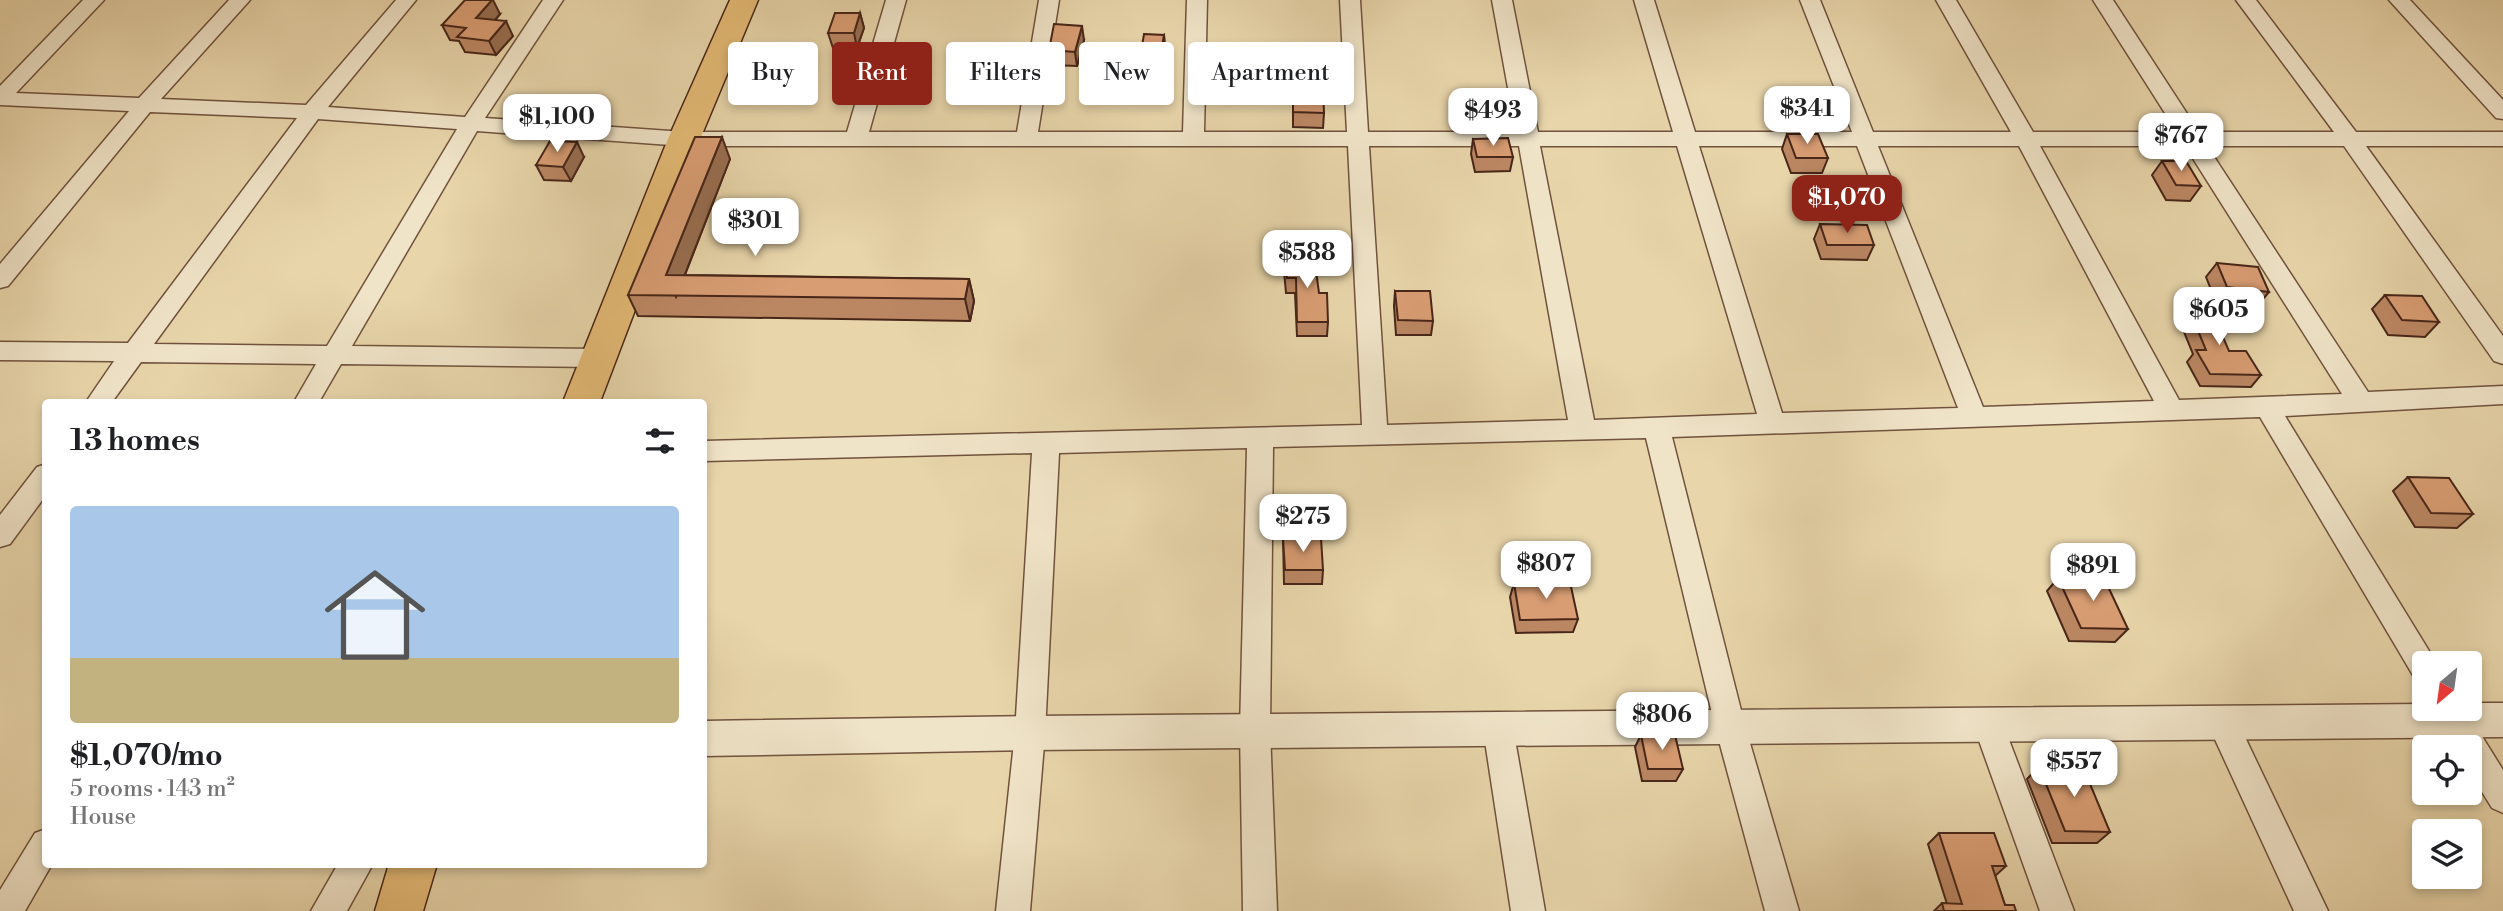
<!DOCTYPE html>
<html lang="en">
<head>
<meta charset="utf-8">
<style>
  :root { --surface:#fff; --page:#f2f2f2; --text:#202124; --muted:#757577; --line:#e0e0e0; --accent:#8f2418 }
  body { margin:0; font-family:"Libre Bodoni",serif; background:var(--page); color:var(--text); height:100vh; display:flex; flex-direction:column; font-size:26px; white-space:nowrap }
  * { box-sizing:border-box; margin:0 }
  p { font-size:23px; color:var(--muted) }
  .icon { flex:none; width:38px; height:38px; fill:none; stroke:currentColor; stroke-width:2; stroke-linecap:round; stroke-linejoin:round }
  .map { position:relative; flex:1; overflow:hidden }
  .details { position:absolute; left:42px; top:399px; width:665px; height:469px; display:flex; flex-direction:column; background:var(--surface); border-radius:7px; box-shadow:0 4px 10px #0003 }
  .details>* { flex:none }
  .banner { position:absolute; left:728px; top:42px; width:665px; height:63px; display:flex; gap:14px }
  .needle { width:46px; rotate:209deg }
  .buttons { position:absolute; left:2412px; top:651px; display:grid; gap:14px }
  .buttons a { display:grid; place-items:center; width:70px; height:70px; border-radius:7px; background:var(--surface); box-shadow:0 4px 10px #0003; font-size:35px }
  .price { position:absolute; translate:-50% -60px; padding:0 16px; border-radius:14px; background:#fff; color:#222; font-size:23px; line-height:46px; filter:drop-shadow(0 2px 4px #0008) }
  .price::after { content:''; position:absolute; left:50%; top:42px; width:21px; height:16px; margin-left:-10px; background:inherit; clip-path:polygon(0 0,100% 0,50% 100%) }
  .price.active { background:var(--accent); color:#fff }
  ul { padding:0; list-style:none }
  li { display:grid; align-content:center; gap:14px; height:371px; padding:0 28px }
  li+li { border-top:2px solid var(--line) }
  li span { display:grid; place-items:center; height:217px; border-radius:7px; color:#555 }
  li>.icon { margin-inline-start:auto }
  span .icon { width:126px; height:126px; fill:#fffc; stroke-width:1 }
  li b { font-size:30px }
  h2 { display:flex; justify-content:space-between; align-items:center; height:84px; padding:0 28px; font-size:30px }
  .chip { padding:0 24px; border-radius:7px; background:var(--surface); box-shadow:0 4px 10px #0003; font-size:24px; line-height:63px }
  .chip.active { background:var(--accent); color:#fff }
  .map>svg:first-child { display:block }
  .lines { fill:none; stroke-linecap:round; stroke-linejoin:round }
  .minor-casing { stroke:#70523d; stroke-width:3 }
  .tertiary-casing { stroke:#70523d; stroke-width:3 }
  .primary-casing { stroke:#482619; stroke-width:3 }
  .minor { fill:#f0e4c8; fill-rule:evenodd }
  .tertiary { fill:#f0e4c8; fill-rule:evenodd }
  .primary { fill:#e4ba75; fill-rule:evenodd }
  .wall { fill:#bb8763; stroke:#482619; stroke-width:2 }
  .shaded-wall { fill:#986e50; stroke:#482619; stroke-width:2 }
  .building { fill:#d99d73; stroke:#482619; stroke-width:2 }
</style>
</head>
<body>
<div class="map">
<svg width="2503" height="911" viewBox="0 0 2503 911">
  <rect width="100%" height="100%" fill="#e8d5aa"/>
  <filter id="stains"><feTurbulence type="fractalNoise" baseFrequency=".00286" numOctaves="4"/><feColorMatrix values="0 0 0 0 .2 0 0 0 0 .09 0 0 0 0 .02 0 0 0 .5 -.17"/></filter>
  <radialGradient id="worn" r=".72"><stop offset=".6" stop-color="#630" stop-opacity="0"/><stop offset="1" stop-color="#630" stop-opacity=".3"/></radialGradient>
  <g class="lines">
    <defs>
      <path id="minor" d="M83,0h21l-88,93 123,5 90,-98h21l-89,99 145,6 90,-105h20l-88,107 137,10 78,-117h20l-78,118 199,14h163l39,-132h20l-37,132h148l22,-132h20l-21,132h145l4,-132h20l-3,132h143l-7,-132h20l8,132h148l-24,-132h20l26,132h135l-39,-132h20l41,132h157l-52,-132h20l53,132h138l-75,-132h20l77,132h144l-84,-132h20l86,132h135l-98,-132h20l100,132h147v14h-137l137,190v28l-9,-3 -150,-215h-137l161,246 135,-6v18l-218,12 149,243 3,4h-13v18l-10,-4 -154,-260 -588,20 73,289 54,185h-34l-50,-185 -69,-288 -373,9 -3,283 7,181h-34l-3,-181 7,-282 -188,5 -14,280 -15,178h-34l19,-178 17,-280 -328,8v-20l658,-16 -14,-279h-664l-207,-15 -125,215 246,3 9,3 3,6 -3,6 -9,3 -257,-3 -22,38h-25l22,-38 -175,-2 -29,40h-26l28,-41 -114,-1v-18l128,1 169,-225 -147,-6 -142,174 -8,2v-24l129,-153 -129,-6v-19zM318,119l139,10 -130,217 -173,-2zM1369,146h150l49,274 -181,5zM1540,146h137l80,268 -163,6zM1699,146h158l101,262 -176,5zM1878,146h141l135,255 -171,6zM2040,146h145l157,248 -163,6z
        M2389,0h21l93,100v19l-7,-1z
        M46,464v31l-36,49 -10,3v-32l37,-48z
        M2222,708l11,4 95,199h-34l-87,-189 4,-10z
        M2433,709h32l38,61v43l-11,-5 -23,-37v-24h-14z
        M1988,710l11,4 4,10 71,187h-34l-67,-187 4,-10z
        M1498,714l11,4 4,10 32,183h-34l-28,-183 4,-10z
        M46,829v35h6l-27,47h-25v-21l35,-57z
        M338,864h35l-26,47h-36z"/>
      <path id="tertiary" d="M2469,703h34v34l-1473,13 -326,6v-35l326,-5 1394,-12v5h45z"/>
      <path id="primary" d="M730,0h28l-58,139 -100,263h-37l105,-263z
        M389,864h48l-14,47h-48z"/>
    </defs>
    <use href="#minor" class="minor-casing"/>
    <use href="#tertiary" class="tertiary-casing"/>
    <use href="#primary" class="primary-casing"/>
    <use href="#minor" class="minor"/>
    <use href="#tertiary" class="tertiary"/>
    <use href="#primary" class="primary"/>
  </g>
  <path class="wall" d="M860,13l4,15 -7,20h-24l-5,-15z
    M500,14l-5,6 18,16 -17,19 -31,-3 -6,-11 -9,-1 -8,-15z
    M1164,35l1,14 -4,25 -20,-1 -1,-15z
    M1084,40l-7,26 -26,-1 -2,-15z
    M1293,90l31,23 -1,15 -30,-1z
    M1787,134l41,24 -6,15h-31l-9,-24z
    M1473,139l40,18 -3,14 -35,1 -4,-18z
    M584,157l-13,24 -27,-1 -8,-15z
    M730,159l-45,116 284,4 5,22 -4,20 -332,-5 -10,-21z
    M2162,161l39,25 -11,15 -24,-1 -14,-25z
    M1820,224l54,21 -7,15 -46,-1 -7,-20z
    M1285,257l34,36 9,29 -1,14h-30l-2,-43h-9l-2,-22z
    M2217,263l52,29 -12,14 -41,-4 -10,-25z
    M1395,291l38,30 -2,14h-35l-2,-29z
    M2385,295l54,27 -14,15 -37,-2 -16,-26z
    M2187,304l42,47 32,24 -10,12 -51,-1 -13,-24 6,-8 -15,-37z
    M2408,477l65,37 -16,14 -42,-1 -22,-36z
    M1283,538l40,32 -1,14h-38z
    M2058,578l70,51 -13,13 -46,-1 -22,-50z
    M1514,583l64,36 -5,13 -57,1 -6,-36z
    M1641,735l42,34 -7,12h-34l-7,-34z
    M2039,767l71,65 -13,11h-45l-25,-64z
    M1939,833l67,33 -11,10 10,29 11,6h-82l8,-8 5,1 -19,-60z"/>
  <path class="shaded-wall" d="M492,0h1l7,14 -16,19 -8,-15z
    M860,13l4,15 -7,20 -3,-15z
    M506,21l7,15 -17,19 -7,-14z
    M1082,26l2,14 -7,26 -2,-14z
    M1164,35l1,14 -4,25 -1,-15z
    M722,137l8,22 -54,138 -10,-22z
    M577,142l7,15 -13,24 -8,-14z
    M969,279l5,22 -4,20 -5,-22z"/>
  <path class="building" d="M465,0h27l-16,18 30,3 -17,20 -32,-4 9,-9 -24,-3z
    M835,13h25l-6,20h-26z
    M1054,24l28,2 -7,26 -26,-2z
    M1144,34l20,1 -4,24 -20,-1z
    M1293,90h30l1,23 -31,-1z
    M1787,134h31l10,24h-32z
    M695,137h27l-56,138 303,4 -4,20 -337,-4z
    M1508,138l5,19h-36l-4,-18z
    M550,141l27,1 -14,25 -27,-2z
    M2162,161h24l15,25 -25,-1z
    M1820,224l47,1 7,20h-47z
    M1314,256l5,37h8l1,29h-31l-1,-44h-9l-2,-21z
    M2217,263l41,4 11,25 -42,-5z
    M1395,291h35l3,30 -35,-1z
    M2385,295l37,1 17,26 -37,-2z
    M2187,304l23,3 19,44h17l15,24 -51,-1 -14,-24h10z
    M2408,477l41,1 24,36 -42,-1z
    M1283,538h38l2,32h-38z
    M2058,578h46l24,51 -47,-1z
    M1570,582l8,37 -58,1 -6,-37z
    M1641,735h34l8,34h-35z
    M2039,767h44l27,65 -45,-1z
    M1939,833h55l12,33h-14l13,39h9l2,6h-72l-2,-8 20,1z"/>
  <rect width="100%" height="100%" filter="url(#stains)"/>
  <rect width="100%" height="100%" fill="url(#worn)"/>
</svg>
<div class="buttons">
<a><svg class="needle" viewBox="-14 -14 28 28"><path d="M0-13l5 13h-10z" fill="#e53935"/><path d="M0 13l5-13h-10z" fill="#757577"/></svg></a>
<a><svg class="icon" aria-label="locate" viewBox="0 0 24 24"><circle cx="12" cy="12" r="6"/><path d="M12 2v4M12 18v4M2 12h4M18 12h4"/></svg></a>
<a><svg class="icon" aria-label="layers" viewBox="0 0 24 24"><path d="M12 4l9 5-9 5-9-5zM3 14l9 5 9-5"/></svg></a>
</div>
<b class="price" style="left:1807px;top:146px">$341</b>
<b class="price" style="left:1493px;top:148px">$493</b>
<b class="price" style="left:557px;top:154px">$1,100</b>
<b class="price" style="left:2181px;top:173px">$767</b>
<b class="price active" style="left:1847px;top:235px">$1,070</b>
<b class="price" style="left:755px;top:258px">$301</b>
<b class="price" style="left:1307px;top:290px">$588</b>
<b class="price" style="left:2219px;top:347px">$605</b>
<b class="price" style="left:1303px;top:554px">$275</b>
<b class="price" style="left:1546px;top:601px">$807</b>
<b class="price" style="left:2093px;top:603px">$891</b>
<b class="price" style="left:1662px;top:752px">$806</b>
<b class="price" style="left:2074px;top:799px">$557</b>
<div class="banner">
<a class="chip">Buy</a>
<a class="chip active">Rent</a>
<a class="chip">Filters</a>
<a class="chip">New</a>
<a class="chip">Apartment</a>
</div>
<section class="details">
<h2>13 homes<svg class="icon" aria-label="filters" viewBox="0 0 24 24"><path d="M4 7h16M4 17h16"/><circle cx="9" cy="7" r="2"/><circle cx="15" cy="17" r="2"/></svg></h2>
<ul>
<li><span style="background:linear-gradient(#a9c7e8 70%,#c2b280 0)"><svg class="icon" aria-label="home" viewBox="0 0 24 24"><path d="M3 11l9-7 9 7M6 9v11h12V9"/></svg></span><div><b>$1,070/mo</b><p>5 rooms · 143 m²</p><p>House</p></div></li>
</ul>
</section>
</div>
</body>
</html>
